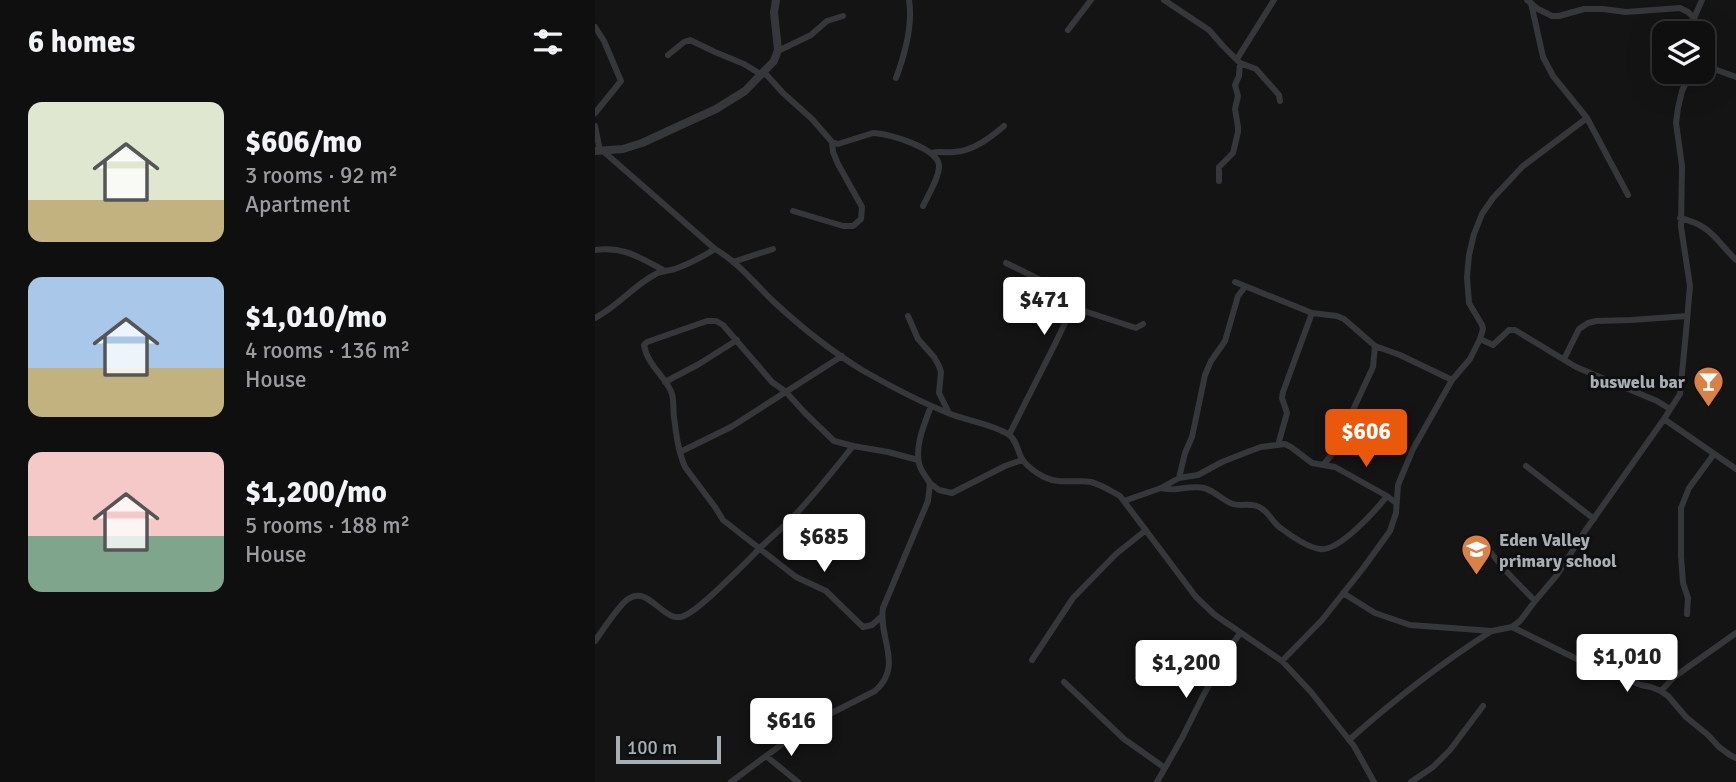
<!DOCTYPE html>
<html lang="en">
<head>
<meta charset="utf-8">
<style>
  :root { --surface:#0f0f10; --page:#181819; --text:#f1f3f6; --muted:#9b9c9f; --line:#2f2f30; --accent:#ea580c }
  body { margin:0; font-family:Signika,sans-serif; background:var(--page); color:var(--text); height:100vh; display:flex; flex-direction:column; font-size:26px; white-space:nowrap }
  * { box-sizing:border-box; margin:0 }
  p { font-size:23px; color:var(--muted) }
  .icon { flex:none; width:38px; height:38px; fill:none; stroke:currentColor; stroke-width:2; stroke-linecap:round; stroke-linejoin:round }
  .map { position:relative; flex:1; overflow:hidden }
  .sheet { display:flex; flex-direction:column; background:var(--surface); width:595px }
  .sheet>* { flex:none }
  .controls { position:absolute; left:1057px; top:21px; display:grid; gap:14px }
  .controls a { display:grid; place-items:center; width:63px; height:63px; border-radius:14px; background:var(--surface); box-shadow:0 7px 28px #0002,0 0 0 2px var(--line); font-size:35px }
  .scale { position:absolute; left:21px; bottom:18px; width:105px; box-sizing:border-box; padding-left:7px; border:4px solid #a7afb4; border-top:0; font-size:19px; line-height:24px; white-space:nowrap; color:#a7afb4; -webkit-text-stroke:5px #0f0f10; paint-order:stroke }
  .price { position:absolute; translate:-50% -60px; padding:0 16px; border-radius:7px; background:#fff; color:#222; font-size:23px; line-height:46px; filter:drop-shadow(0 2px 4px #0008) }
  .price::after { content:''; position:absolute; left:50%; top:42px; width:21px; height:16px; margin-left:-10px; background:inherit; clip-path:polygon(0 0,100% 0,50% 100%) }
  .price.selected { background:var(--accent); color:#fff }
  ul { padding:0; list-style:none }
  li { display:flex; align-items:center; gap:21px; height:175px; padding:0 28px }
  li span { display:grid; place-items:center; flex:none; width:196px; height:140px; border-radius:14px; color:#555 }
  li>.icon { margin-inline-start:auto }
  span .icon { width:84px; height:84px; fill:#fffc; stroke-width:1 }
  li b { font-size:30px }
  h2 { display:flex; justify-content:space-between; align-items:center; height:84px; padding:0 28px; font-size:30px }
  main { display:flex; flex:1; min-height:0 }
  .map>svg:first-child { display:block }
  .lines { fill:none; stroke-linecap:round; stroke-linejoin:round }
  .minor { stroke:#36373a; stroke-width:6 }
  .tertiary { stroke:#36373a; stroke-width:8 }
  .labels { text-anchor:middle; stroke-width:6; stroke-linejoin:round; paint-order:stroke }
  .poi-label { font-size:18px; font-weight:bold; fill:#a7afb4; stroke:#0f0f10; text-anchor:end }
</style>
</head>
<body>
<main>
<section class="sheet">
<h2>6 homes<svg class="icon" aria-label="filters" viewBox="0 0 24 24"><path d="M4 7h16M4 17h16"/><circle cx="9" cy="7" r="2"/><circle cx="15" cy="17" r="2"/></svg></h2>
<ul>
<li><span style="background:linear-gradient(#dfe7d0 70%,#c2b280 0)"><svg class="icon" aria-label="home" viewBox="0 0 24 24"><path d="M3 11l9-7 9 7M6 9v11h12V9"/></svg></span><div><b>$606/mo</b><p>3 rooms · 92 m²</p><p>Apartment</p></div></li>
<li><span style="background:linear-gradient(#a9c7e8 65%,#c2b280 0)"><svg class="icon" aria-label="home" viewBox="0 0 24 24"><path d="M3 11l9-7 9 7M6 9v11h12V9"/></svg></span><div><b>$1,010/mo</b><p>4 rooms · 136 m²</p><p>House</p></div></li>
<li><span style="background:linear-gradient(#f6c9c9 60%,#7fa58c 0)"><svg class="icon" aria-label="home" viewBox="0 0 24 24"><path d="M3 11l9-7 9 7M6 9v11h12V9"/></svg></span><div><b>$1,200/mo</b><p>5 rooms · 188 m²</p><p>House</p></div></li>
</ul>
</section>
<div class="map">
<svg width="1141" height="782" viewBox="0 0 1141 782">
  <rect width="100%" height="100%" fill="#141415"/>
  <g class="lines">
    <path class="minor" d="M569,0l45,30 14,16 17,17 16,6 23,26 1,6
      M932,0l11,9 14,7h7l25,-7h19l23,3 54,-4 8,4 6,6 2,15
      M936,3l12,54 10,19 34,42 41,77
      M1099,18l8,-18
      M0,27l9,14 17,40 -26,32
      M473,30l23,-30
      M183,51l33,-16 16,-14 16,-5
      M73,55l16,-13 6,-2 25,12 29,12 18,11
      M642,59l37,-59
      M1108,65l33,12
      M169,72l19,21 29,26 20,23 6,2 35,-11c15,0 64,15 66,32 1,11 -11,30 -16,41
      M301,78c9,-24 17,-53 13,-78
      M0,126l5,25
      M8,151l112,98c23,13 40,35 59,53 27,25 57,49 88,68 28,16 56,31 86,43 19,8 42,10 60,21 8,5 9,15 13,23 4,8 15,16 23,20 16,8 32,2 47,5 11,3 20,9 29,14l76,101 19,18 67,46 29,31 43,54 20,36
      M336,153c8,-2 15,0 23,-1 19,-1 36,-14 50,-26
      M624,181v-14l14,-14 5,-21v-5l-3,-18 3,-13 -3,-11 4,-9 1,-13
      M198,211l50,15h10l8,-7 1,-12 -24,-43 -5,-12 -1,-10
      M1085,218c32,8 34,20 56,42
      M0,250c29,-4 45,8 70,21
      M138,262l40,-13
      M411,263l61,30 5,6 1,7 -18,38 -46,91
      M640,282l77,31 25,3 7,3 31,27 25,9 52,25
      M476,312l7,-2 6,1 52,17 7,-4
      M313,316l10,23 16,18 5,9 2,6 -2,21 10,20
      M0,318c22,-11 37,-31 59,-43 6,-4 14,-4 21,-6 14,-5 27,-12 40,-20
      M885,339l13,6 16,-15h6l61,37 81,34 13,8
      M969,359l15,-30 9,-6 8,-2 35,-1 56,-4
      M70,382l34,-18 38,-24
      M1069,419l72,50
      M683,445l9,-32 -5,-15 1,-6 29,-79
      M85,452l51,-25 111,-71
      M729,464l9,-11 40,-86 2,-21
      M931,466l68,53
      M584,478l6,-25 7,-16 13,-62 6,-14 14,-20 13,-45 7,-9
      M335,483l9,7 13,3 53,-27 17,-6
      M566,488c5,1 11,2 16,1 9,-1 18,-3 27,-1 11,3 19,13 29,16 9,3 17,-2 26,3 11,5 13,16 23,22 9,7 27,19 38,20 19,3 56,-39 67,-53
      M529,501l37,-13 18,-10 19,-3 24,-13 28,-11 11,-4 24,-3 6,3 21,16 23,4 52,29 9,7
      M893,549l16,20 31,32
      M748,593l32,20 35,12 82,6 20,-4 8,-6 15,-20 22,-26 28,-44 79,-112 16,-25 6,-62 4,-46 -9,-59 1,-61 -6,-43 2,-15 4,-17 9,-19
      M1092,614l1,-16 -5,-15 -2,-27v-48l8,-20 25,-34
      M287,616l-10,9 -9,2 -37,-36 -30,-14 -73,-57 -8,-13 -30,-40c-7,-16 -9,-34 -11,-50 -1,-7 0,-16 -2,-23 -5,-16 -25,-29 -28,-49l3,-3 60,-21h9l7,4 49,57 14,10 19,21 29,28 19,5 35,6 30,8
      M917,627l77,38 52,20 10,2 10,4 7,5 18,21 22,18 11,12 11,8 6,3
      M0,641c8,-11 23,-35 33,-42 21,-15 36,26 56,17 11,-5 20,-14 29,-22 16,-15 31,-29 46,-45 11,-11 24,-21 35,-33 21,-22 40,-46 59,-70
      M437,660l41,-62 43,-44 30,-24
      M687,661l40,-41 42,-53 26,-36 6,-18 2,-28 15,-36 39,-69 18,-21 10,-20 3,-10 -1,-4 -13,-22 -2,-26 2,-22 5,-21 8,-20 11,-16 30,-32 64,-48
      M469,682l60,57 41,29
      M1066,691l13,-14 62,-44
      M754,740c45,-40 91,-76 141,-108
      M171,756l32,26
      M136,782l77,-57 67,-34c29,-25 3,-53 8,-83l45,-107 2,-18c-4,-6 -10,-13 -11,-20 -4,-19 6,-40 12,-57
      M562,782l25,-44 21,-42 21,-39 16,-24
      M816,782l22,-15 17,-17 33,-44"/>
    <path class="tertiary" d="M0,151l28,-2 19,-6 74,-34 29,-18 29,-30 4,-11 -4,-38 2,-12"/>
  </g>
  <defs>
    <symbol id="bar-pin" viewBox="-11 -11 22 30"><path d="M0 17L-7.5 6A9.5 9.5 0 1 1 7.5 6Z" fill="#da8147" stroke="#0f0f10"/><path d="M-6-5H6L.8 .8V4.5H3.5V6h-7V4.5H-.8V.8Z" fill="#fff"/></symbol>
    <symbol id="school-pin" viewBox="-11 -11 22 30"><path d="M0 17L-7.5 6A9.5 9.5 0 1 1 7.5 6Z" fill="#da8147" stroke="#0f0f10"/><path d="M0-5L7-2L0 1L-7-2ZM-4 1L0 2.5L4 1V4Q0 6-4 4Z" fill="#fff"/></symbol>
  </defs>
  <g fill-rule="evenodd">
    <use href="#bar-pin" x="1096" y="364" width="35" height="47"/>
    <use href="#school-pin" x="864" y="532" width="35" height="47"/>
  </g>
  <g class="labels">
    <g class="poi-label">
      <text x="1090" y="388">buswelu bar</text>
      <text x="904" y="546" text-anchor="start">Eden Valley<tspan x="904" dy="21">primary school</tspan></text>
    </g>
  </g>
</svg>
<div class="controls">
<a><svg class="icon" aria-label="layers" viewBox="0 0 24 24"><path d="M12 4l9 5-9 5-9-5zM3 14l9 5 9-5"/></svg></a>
</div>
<div class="scale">100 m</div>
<b class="price" style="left:449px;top:337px">$471</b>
<b class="price selected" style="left:771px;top:469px">$606</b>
<b class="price" style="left:229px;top:574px">$685</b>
<b class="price" style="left:1032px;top:694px">$1,010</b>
<b class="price" style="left:591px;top:700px">$1,200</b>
<b class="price" style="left:196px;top:758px">$616</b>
</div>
</main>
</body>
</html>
